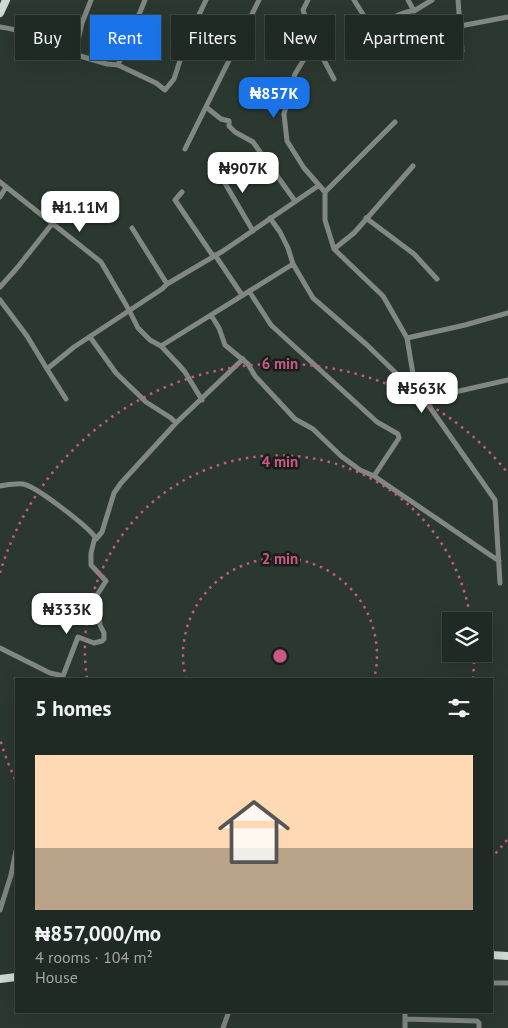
<!DOCTYPE html>
<html lang="en">
<head>
<meta charset="utf-8">
<style>
  :root { --surface:#202a24; --page:#2d3631; --text:#f1f3f6; --muted:#a2a7a6; --line:#3d4641; --accent:#1a73e8 }
  body { margin:0; font-family:"PT Sans",sans-serif; background:var(--page); color:var(--text); height:100vh; display:flex; flex-direction:column; font-size:19px; white-space:nowrap }
  * { box-sizing:border-box; margin:0 }
  p { font-size:16px; color:var(--muted) }
  .icon { flex:none; width:28px; height:28px; fill:none; stroke:currentColor; stroke-width:2; stroke-linecap:round; stroke-linejoin:round }
  .map { position:relative; flex:1; overflow:hidden }
  .drawer { position:absolute; left:15px; top:678px; width:478px; height:335px; display:flex; flex-direction:column; background:var(--surface); border-radius:0px; box-shadow:0 5px 20px #0002,0 0 0 1px var(--line) }
  .drawer>* { flex:none }
  .top-card { position:absolute; left:15px; top:15px; width:479px; height:45px; display:flex; gap:10px }
  .tools { position:absolute; left:442px; top:612px; display:grid; gap:10px }
  .tools a { display:grid; place-items:center; width:50px; height:50px; border-radius:0px; background:var(--surface); box-shadow:0 5px 20px #0002,0 0 0 1px var(--line); font-size:25px }
  .price { position:absolute; translate:-50% -42px; padding:0 11px; border-radius:10px; background:#fff; color:#222; font-size:16px; line-height:32px; filter:drop-shadow(0 1px 2px #0008) }
  .price::after { content:''; position:absolute; left:50%; top:30px; width:15px; height:11px; margin-left:-8px; background:inherit; clip-path:polygon(0 0,100% 0,50% 100%) }
  .price.active { background:var(--accent); color:#fff }
  ul { padding:0; list-style:none }
  li { display:grid; align-content:center; gap:10px; height:265px; padding:0 20px }
  li+li { border-top:1px solid var(--line) }
  li span { display:grid; place-items:center; height:155px; border-radius:0px; color:#555 }
  li>.icon { margin-inline-start:auto }
  span .icon { width:90px; height:90px; fill:#fffc; stroke-width:1 }
  li b { font-size:21px }
  h2 { display:flex; justify-content:space-between; align-items:center; height:60px; padding:0 20px; font-size:21px }
  .pill { padding:0 18px; border-radius:0px; background:var(--surface); box-shadow:0 5px 20px #0002,0 0 0 1px var(--line); font-size:18px; line-height:45px }
  .pill.active { background:var(--accent); color:#fff }
  .map>svg:first-child { display:block }
  .lines { fill:none; stroke-linecap:round; stroke-linejoin:round }
  .minor { stroke:#818883; stroke-width:5 }
  .primary { stroke:#cddbd2; stroke-width:8 }
  .ring { fill:none; stroke:#cb5784; stroke-width:2.5; stroke-dasharray:2.5 5 }
  .centre { fill:#cb5784; stroke:#181e1a; stroke-width:2.5 }
  .ring-label { font-size:15px; text-anchor:middle; font-weight:bold; fill:#cb5784; stroke:#181e1a; stroke-width:5; stroke-linejoin:round; paint-order:stroke }
</style>
</head>
<body>
<div class="map">
<svg width="508" height="1028" viewBox="0 0 508 1028">
  <rect width="100%" height="100%" fill="#2b3830"/>
  <g class="lines">
    <path class="minor" d="M308,0l-5,10 8,22v4l-3,4 10,9 16,30
      M354,0l25,40
      M408,0l6,11
      M458,0l4,51
      M460,26l48,-9
      M0,27c14,2 35,6 42,20l14,5 14,1 37,11 11,1 38,18 9,7 9,-11 12,-37 20,-42
      M373,30c12,-7 27,-19 41,-19l18,-11
      M308,40l-2,16 -11,18 -11,40 3,27 17,27 21,24v28l9,29 49,47 24,42 8,48 80,114 5,83
      M75,54l7,-31 9,-23
      M118,65l27,-65
      M206,107l15,12 8,2v5l6,6 18,10 42,59
      M185,149l74,-149
      M216,168l37,63
      M0,182l101,80 28,48 9,18 12,12 11,6 17,18 7,8 17,28
      M182,192l-7,8 38,56
      M325,192l70,-70
      M0,197l6,-10
      M270,218l10,14 8,16 5,16 20,34 54,47 33,32 15,9
      M366,218l48,36 23,25
      M132,228l35,56
      M334,249l20,-16 59,-67
      M215,255l27,40
      M0,287l17,-19 35,-44
      M249,291l22,34 106,97 21,12 1,4 -25,38
      M0,300l27,36 20,33
      M211,315l8,13 6,17 23,19 7,12 40,43 18,10 28,27 19,14 14,6 125,85
      M90,337l26,36 30,29 25,16 5,5
      M407,338l58,-13 43,-12
      M161,346l132,-82
      M66,399l-19,-30 27,-22 88,-58 5,-5 56,-33 95,-65
      M424,399l84,-19
      M0,486c7,-1 16,-3 23,-2 13,2 64,42 72,53l-4,16v12l15,16 -9,14 3,30 4,8v6l-2,2 -8,2 -16,-6 -15,39 -13,-3 -50,-25
      M96,539l6,-7 12,-39 7,-10 55,-60 67,-64
      M0,910l11,-35 5,-24
      M491,983h17
      M405,1011v17
      M405,1019l72,2 2,2v5
      M223,1028l6,-17"/>
    <path class="primary" d="M0,13l6,-13
      M491,955l17,1
      M0,979l16,-2"/>
  </g>
  <g class="ring">
    <path d="M186 679A97 97 0 1 1 374 679"/>
    <path d="M87 678A194 194 0 0 1 471 621M474 654A194 194 0 0 1 473 678"/>
    <path d="M507 840A292 292 0 0 1 492 857M15 779A292 292 0 0 1 0 739M0 573A292 292 0 0 1 507 472"/>
  </g>
  <circle cx="280" cy="656" r="8" class="centre"/>
  <g class="ring-label">
    <text x="280" y="369">6 min</text>
    <text x="280" y="467">4 min</text>
    <text x="280" y="564">2 min</text>
  </g>
</svg>
<div class="tools">
<a><svg class="icon" aria-label="layers" viewBox="0 0 24 24"><path d="M12 4l9 5-9 5-9-5zM3 14l9 5 9-5"/></svg></a>
</div>
<b class="price active" style="left:274px;top:119px">₦857K</b>
<b class="price" style="left:243px;top:194px">₦907K</b>
<b class="price" style="left:80px;top:233px">₦1.11M</b>
<b class="price" style="left:422px;top:414px">₦563K</b>
<b class="price" style="left:67px;top:635px">₦333K</b>
<div class="top-card">
<a class="pill">Buy</a>
<a class="pill active">Rent</a>
<a class="pill">Filters</a>
<a class="pill">New</a>
<a class="pill">Apartment</a>
</div>
<section class="drawer">
<h2>5 homes<svg class="icon" aria-label="filters" viewBox="0 0 24 24"><path d="M4 7h16M4 17h16"/><circle cx="9" cy="7" r="2"/><circle cx="15" cy="17" r="2"/></svg></h2>
<ul>
<li><span style="background:linear-gradient(#ffd9b3 60%,#b9a48a 0)"><svg class="icon" aria-label="home" viewBox="0 0 24 24"><path d="M3 11l9-7 9 7M6 9v11h12V9"/></svg></span><div><b>₦857,000/mo</b><p>4 rooms · 104 m²</p><p>House</p></div></li>
</ul>
</section>
</div>
</body>
</html>
